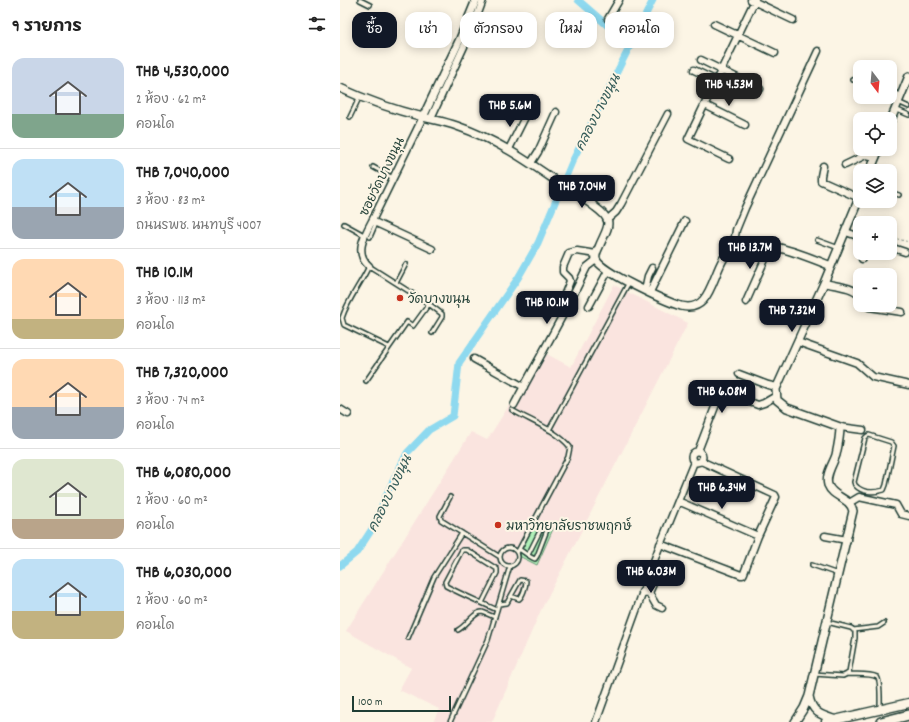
<!DOCTYPE html>
<html lang="th">
<head>
<meta charset="utf-8">
<style>
  :root { --surface:#fff; --page:#f6f6f6; --text:#222; --muted:#767676; --line:#e0e0e0; --accent:#111827 }
  body { margin:0; font-family:Dekko,"Playpen Sans Thai",sans-serif; background:var(--page); color:var(--text); height:100vh; display:flex; flex-direction:column; font-size:15px; white-space:nowrap }
  * { box-sizing:border-box; margin:0 }
  p { font-size:13px; color:var(--muted) }
  .icon { flex:none; width:22px; height:22px; fill:none; stroke:currentColor; stroke-width:2; stroke-linecap:round; stroke-linejoin:round }
  .map { position:relative; flex:1; overflow:hidden }
  .sheet { display:flex; flex-direction:column; background:var(--surface); width:340px }
  .sheet>* { flex:none }
  .top-card { position:absolute; left:12px; top:12px; width:380px; height:36px; display:flex; gap:8px }
  .needle { width:26px; rotate:164deg }
  .controls { position:absolute; left:513px; top:60px; display:grid; gap:8px }
  .controls a { display:grid; place-items:center; width:44px; height:44px; border-radius:8px; background:var(--surface); box-shadow:0 2px 10px #0003; font-size:20px }
  .scale { position:absolute; left:12px; bottom:10px; width:99px; box-sizing:border-box; padding-left:4px; border:2px solid #1f3d34; border-top:0; font-size:11px; line-height:14px; white-space:nowrap; color:#1f3d34; -webkit-text-stroke:3px #fcf5e5; paint-order:stroke }
  .price { position:absolute; translate:-50% -34px; padding:0 9px; border-radius:8px; background:var(--accent); color:#fff; font-size:13px; line-height:26px; filter:drop-shadow(0 1px 2px #0008) }
  .price::after { content:''; position:absolute; left:50%; top:24px; width:12px; height:9px; margin-left:-6px; background:inherit; clip-path:polygon(0 0,100% 0,50% 100%) }
  .price.selected { background:#222; color:#fff }
  ul { padding:0; list-style:none }
  li { display:flex; align-items:center; gap:12px; height:100px; padding:0 12px }
  li+li { border-top:1px solid var(--line) }
  li span { display:grid; place-items:center; flex:none; width:112px; height:80px; border-radius:12px; color:#555 }
  li>.icon { margin-inline-start:auto }
  span .icon { width:48px; height:48px; fill:#fffc; stroke-width:1 }
  li b { font-size:17px }
  h2 { display:flex; justify-content:space-between; align-items:center; height:48px; padding:0 12px; font-size:17px }
  .tag { padding:0 14px; border-radius:12px; background:var(--surface); box-shadow:0 2px 10px #0003; font-size:14px; line-height:36px }
  .tag.selected { background:var(--accent); color:#fff }
  main { display:flex; flex:1; min-height:0 }
  .map>svg:first-child { display:block }
  .built { fill:#fae4df }
  .green { fill:#b1f0b8; stroke:#689676 }
  .lines { fill:none; stroke-linecap:round; stroke-linejoin:round }
  .canal { stroke:#8ed9ef; stroke-width:7 }
  .service-casing { stroke:#1f3d34; stroke-width:6 }
  .minor-casing { stroke:#1f3d34; stroke-width:9 }
  .tertiary-casing { stroke:#1f3d34; stroke-width:10 }
  .secondary-casing { stroke:#1f3d34; stroke-width:11 }
  .primary-casing { stroke:#1f3d34; stroke-width:12 }
  .path { stroke:#1f3d34; stroke-width:1; stroke-dasharray:1 3; stroke-linecap:butt }
  .service { stroke:#fcf5e5; stroke-width:3 }
  .minor { stroke:#fcf5e5; stroke-width:6 }
  .tertiary { stroke:#fcf5e5; stroke-width:7 }
  .secondary { stroke:#fcf5e5; stroke-width:8 }
  .primary { stroke:#fcf5e5; stroke-width:9 }
  .poi-dot { fill:#c8321e; stroke:#fcf5e5; stroke-width:1.5 }
  .labels { text-anchor:middle; stroke-width:4; stroke-linejoin:round; paint-order:stroke }
  .street-label { font-size:13px; fill:#1f3d34; stroke:#fcf5e5 }
  .poi-label { font-size:13px; fill:#1f3d34; stroke:#fcf5e5; text-anchor:start }
  .water-label { font-size:14px; font-style:italic; fill:#355c59; stroke:#fcf5e5 }
</style>
</head>
<body>
<main>
<section class="sheet">
<h2>9 รายการ<svg class="icon" aria-label="filters" viewBox="0 0 24 24"><path d="M4 7h16M4 17h16"/><circle cx="9" cy="7" r="2"/><circle cx="15" cy="17" r="2"/></svg></h2>
<ul>
<li><span style="background:linear-gradient(#c9d6e8 70%,#7fa58c 0)"><svg class="icon" aria-label="home" viewBox="0 0 24 24"><path d="M3 11l9-7 9 7M6 9v11h12V9"/></svg></span><div><b>THB 4,530,000</b><p>2 ห้อง · 62 m²</p><p>คอนโด</p></div></li>
<li><span style="background:linear-gradient(#bfe0f5 60%,#9aa5b1 0)"><svg class="icon" aria-label="home" viewBox="0 0 24 24"><path d="M3 11l9-7 9 7M6 9v11h12V9"/></svg></span><div><b>THB 7,040,000</b><p>3 ห้อง · 83 m²</p><p>ถนนรพช. นนทบุรี 4007</p></div></li>
<li><span style="background:linear-gradient(#ffd9b3 75%,#c2b280 0)"><svg class="icon" aria-label="home" viewBox="0 0 24 24"><path d="M3 11l9-7 9 7M6 9v11h12V9"/></svg></span><div><b>THB 10.1M</b><p>3 ห้อง · 113 m²</p><p>คอนโด</p></div></li>
<li><span style="background:linear-gradient(#ffd9b3 60%,#9aa5b1 0)"><svg class="icon" aria-label="home" viewBox="0 0 24 24"><path d="M3 11l9-7 9 7M6 9v11h12V9"/></svg></span><div><b>THB 7,320,000</b><p>3 ห้อง · 74 m²</p><p>คอนโด</p></div></li>
<li><span style="background:linear-gradient(#dfe7d0 75%,#b9a48a 0)"><svg class="icon" aria-label="home" viewBox="0 0 24 24"><path d="M3 11l9-7 9 7M6 9v11h12V9"/></svg></span><div><b>THB 6,080,000</b><p>2 ห้อง · 60 m²</p><p>คอนโด</p></div></li>
<li><span style="background:linear-gradient(#bfe0f5 65%,#c2b280 0)"><svg class="icon" aria-label="home" viewBox="0 0 24 24"><path d="M3 11l9-7 9 7M6 9v11h12V9"/></svg></span><div><b>THB 6,030,000</b><p>2 ห้อง · 60 m²</p><p>คอนโด</p></div></li>
</ul>
</section>
<div class="map">
<svg width="569" height="722" viewBox="0 0 569 722">
  <rect width="100%" height="100%" fill="#fcf5e5"/>
  <filter id="ink" filterUnits="userSpaceOnUse"><feTurbulence type="fractalNoise" baseFrequency=".025" numOctaves="2"/><feDisplacementMap in="SourceGraphic" scale="8" xChannelSelector="R" yChannelSelector="G"/><feConvolveMatrix kernelMatrix="1 2 1 2 8 2 1 2 1" color-interpolation-filters="sRGB"/></filter>
  <g filter="url(#ink)">
    <path class="built" d="M274,285l74,38 -147,287 -49,112h-59l6,-13 -40,-19 12,-22 -65,-37 125,-199 16,8 56,-88 28,15z"/>
    <path class="green" d="M196,521l17,8 -16,36 -18,-9z"/>
    <g class="lines">
      <path class="canal" d="M238,0l53,46
        M0,566l17,-14 15,-23 16,-38 19,-38 22,-23 24,-14 6,-53 59,-85 20,-35 34,-81 81,-162"/>
      <defs>
        <path id="service" d="M20,0l10,5
          M513,80l7,-2
          M550,90l11,6
          M558,102l11,5
          M555,109l14,6
          M10,117l10,-21
          M33,167l20,11
          M550,192l9,3
          M251,204l10,-9 5,-13
          M4,224l20,11
          M30,237l6,-14
          M477,240l22,8
          M56,283l10,-19
          M49,347l-45,-22 -2,-7c6,-19 19,-34 27,-52l60,38 13,10v3l-10,16
          M26,381l41,-59 6,4 16,-22
          M172,410c20,12 43,19 58,37l-2,10 -51,96
          M209,430l79,-146
          M529,435l22,7 3,4 -8,39 -2,5c-10,3 -22,3 -29,-5l-1,-3 11,-44 2,-2z
          M110,497l-10,19 1,4 59,37
          M160 557a9 9 0 1 1 18 0a9 9 0 1 1-18 0Z
          M179,549c5,3 10,8 16,10l2,-3 10,-26 -6,-1 -13,26
          M472,565l26,9
          M142,603l15,-30v-4l-30,-19h-5l-17,32 1,4c17,9 34,16 51,24
          M159,604l8,-1 13,-23 6,1c0,5 -3,15 -7,18l-8,-3
          M118,630c8,-4 16,-18 24,-18 4,1 9,4 13,5
          M513,630l25,-3 6,-4
          M68,638l26,-61 28,-44
          M474,674l29,2 4,-2 2,-2 6,-34v-7l-4,-3 -24,-6
          M507,674c9,1 22,-1 30,3 4,3 3,26 3,32
          M110,722l38,-82 22,-74"/>
        <path id="minor" d="M411,0l42,20
          M268,19l11,-19
          M374,24l61,29
          M361,60l59,29
          M354,70l23,11
          M365,105l40,20
          M91,118l42,-91 10,-27
          M169,149l17,-34
          M389,159l-41,-20 67,-139
          M191,163l7,-11 18,-40
          M505,165l21,-10 10,2
          M483,166l-2,10v5l38,17
          M268,219l8,-7 5,-8 47,-90
          M32,221l60,28
          M506,232l14,5
          M550,247l15,5
          M393,249l3,-19 9,-22 73,-157
          M522,259l2,-6
          M29,266c-15,-13 -5,-30 3,-45l51,-104
          M484,283c11,3 29,3 36,13
          M305,290l3,-14 4,-8
          M310,292l35,-71
          M224,296l6,-15 -1,-3 -6,-6v-5l6,-14 8,-2 19,3
          M406,302l25,-56
          M526,305l3,2 33,5
          M249,306l19,-35
          M458,342l59,21 16,14 36,8
          M134,359l50,28
          M399,374l29,11 9,2
          M174,405c23,-44 49,-87 70,-132l3,-6 9,-7
          M0,409l8,5
          M500,427l23,3
          M358,451l22,-57 3,-2 35,13 6,-2 12,-7
          M351.5 457a5.5 5.5 0 1 1 11 0a5.5 5.5 0 1 1-11 0Z
          M338,501l80,35
          M509,503l10,-6 37,8 5,9 8,2
          M485,536l22,4
          M320,544l81,31h2l1,-2 14,-37 18,-39 -1,-2 -74,-34
          M302,592l7,1 7,12 6,3
          M309,593l8,-18
          M256,722l62,-172 36,-88"/>
        <path id="tertiary" d="M0,88c26,12 55,22 83,29 12,3 23,5 34,9 38,13 69,34 102,57 12,8 25,15 36,24 21,15 12,20 4,40 -2,4 -4,8 -3,12 3,12 71,43 85,47 35,9 30,-46 53,-58 23,-13 74,9 97,18
          M83,117l37,-78 16,-39
          M550,122l19,-46
          M530,171l9,-22
          M469,696c3,17 12,19 27,24
          M455,722l9,-14 5,-12 44,-185c-3,-14 -20,-13 -25,-26 -3,-10 5,-21 8,-30 2,-9 4,-19 4,-28l-53,-19 -10,-8 -1,-11 48,-106 36,-87"/>
        <path id="secondary" d="M486,722l83,-19"/>
        <path id="primary" d="M541,722l28,-7"/>
      </defs>
      <use href="#service" class="service-casing"/>
      <use href="#minor" class="minor-casing"/>
      <use href="#tertiary" class="tertiary-casing"/>
      <use href="#secondary" class="secondary-casing"/>
      <use href="#primary" class="primary-casing"/>
      <path class="path" d="M515,226l5,1
        M550,237l19,5"/>
      <use href="#service" class="service"/>
      <use href="#minor" class="minor"/>
      <use href="#tertiary" class="tertiary"/>
      <use href="#secondary" class="secondary"/>
      <use href="#primary" class="primary"/>
    </g>
  </g>
  <g class="poi-dot">
    <circle cx="60" cy="298" r="4"/>
    <circle cx="158" cy="525" r="4"/>
  </g>
  <g class="labels">
    <g class="street-label">
      <text transform="translate(41 176) rotate(-64)" y="5">ซอยวัดบางขนุน</text>
    </g>
    <g class="poi-label">
      <text x="68" y="303">วัดบางขนุน</text>
      <text x="166" y="530">มหาวิทยาลัยราชพฤกษ์</text>
    </g>
    <g class="water-label">
      <text transform="translate(257 112) rotate(-63)" y="5">คลองบางขนุน</text>
      <text transform="translate(49 493) rotate(-64)" y="5">คลองบางขนุน</text>
    </g>
  </g>
</svg>
<div class="controls">
<a><svg class="needle" viewBox="-14 -14 28 28"><path d="M0-13l5 13h-10z" fill="#e53935"/><path d="M0 13l5-13h-10z" fill="#767676"/></svg></a>
<a><svg class="icon" aria-label="locate" viewBox="0 0 24 24"><circle cx="12" cy="12" r="6"/><path d="M12 2v4M12 18v4M2 12h4M18 12h4"/></svg></a>
<a><svg class="icon" aria-label="layers" viewBox="0 0 24 24"><path d="M12 4l9 5-9 5-9-5zM3 14l9 5 9-5"/></svg></a>
<a>+</a>
<a>−</a>
</div>
<div class="scale">100 m</div>
<b class="price selected" style="left:389px;top:107px">THB 4.53M</b>
<b class="price" style="left:170px;top:128px">THB 5.6M</b>
<b class="price" style="left:242px;top:209px">THB 7.04M</b>
<b class="price" style="left:410px;top:270px">THB 13.7M</b>
<b class="price" style="left:207px;top:325px">THB 10.1M</b>
<b class="price" style="left:452px;top:333px">THB 7.32M</b>
<b class="price" style="left:382px;top:414px">THB 6.08M</b>
<b class="price" style="left:382px;top:510px">THB 6.34M</b>
<b class="price" style="left:311px;top:594px">THB 6.03M</b>
<div class="top-card">
<a class="tag selected">ซื้อ</a>
<a class="tag">เช่า</a>
<a class="tag">ตัวกรอง</a>
<a class="tag">ใหม่</a>
<a class="tag">คอนโด</a>
</div>
</div>
</main>
</body>
</html>
